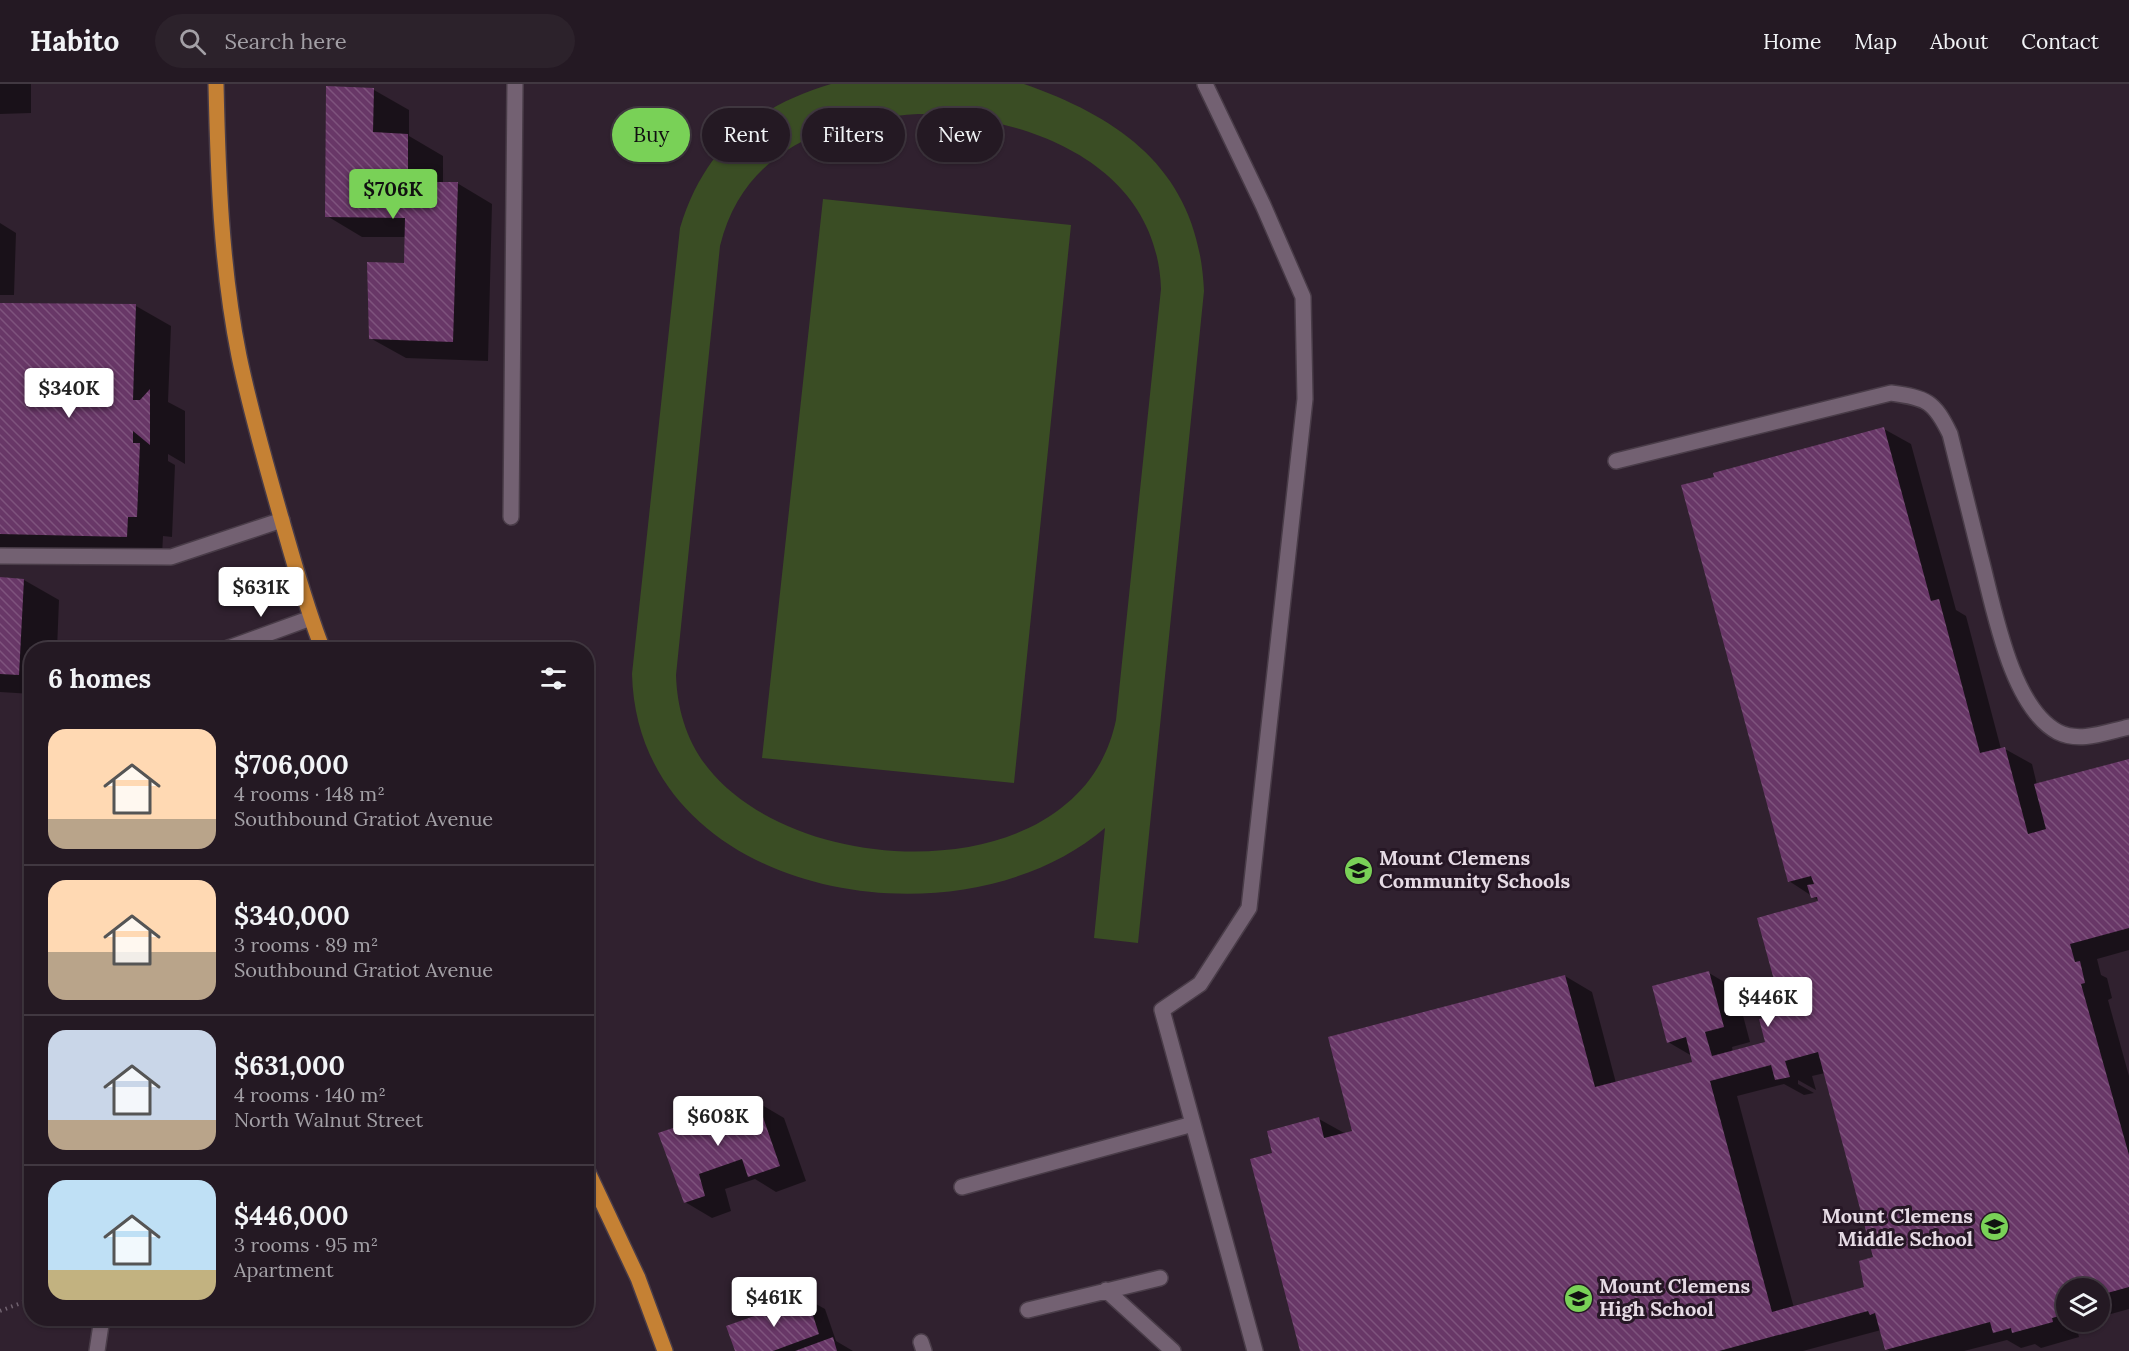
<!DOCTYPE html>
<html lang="en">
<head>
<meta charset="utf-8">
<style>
  :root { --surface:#241923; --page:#2c222b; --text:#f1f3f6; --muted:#a3a0a6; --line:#413841; --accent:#79d157 }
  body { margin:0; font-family:Lora,serif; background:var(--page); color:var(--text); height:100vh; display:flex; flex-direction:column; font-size:22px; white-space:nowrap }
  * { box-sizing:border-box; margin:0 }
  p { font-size:20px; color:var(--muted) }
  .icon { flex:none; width:33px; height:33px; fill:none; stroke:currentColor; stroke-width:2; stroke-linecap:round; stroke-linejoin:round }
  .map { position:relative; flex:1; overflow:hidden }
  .side { position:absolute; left:24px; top:558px; width:570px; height:684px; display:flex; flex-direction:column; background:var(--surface); border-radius:24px; box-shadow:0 2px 4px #0004,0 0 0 2px var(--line) }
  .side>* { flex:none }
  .hud { position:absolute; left:612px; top:24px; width:570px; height:54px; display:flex; gap:12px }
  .buttons { position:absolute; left:2056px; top:1194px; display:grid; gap:12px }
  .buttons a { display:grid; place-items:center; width:54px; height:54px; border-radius:50%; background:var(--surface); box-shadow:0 2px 4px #0004,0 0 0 2px var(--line); font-size:30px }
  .price { position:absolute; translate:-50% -51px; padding:0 14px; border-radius:6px; background:#fff; color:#222; font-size:20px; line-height:39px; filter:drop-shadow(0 2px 3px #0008) }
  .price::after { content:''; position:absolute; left:50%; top:36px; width:18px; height:14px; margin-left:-9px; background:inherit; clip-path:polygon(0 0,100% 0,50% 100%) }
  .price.current { background:var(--accent); color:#111 }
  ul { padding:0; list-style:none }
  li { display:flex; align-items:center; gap:18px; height:150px; padding:0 24px }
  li+li { border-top:2px solid var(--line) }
  li span { display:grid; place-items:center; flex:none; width:168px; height:120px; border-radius:18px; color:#555 }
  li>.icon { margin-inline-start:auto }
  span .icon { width:72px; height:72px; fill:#fffc; stroke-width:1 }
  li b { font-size:26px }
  h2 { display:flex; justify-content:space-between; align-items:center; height:72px; padding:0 24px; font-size:26px }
  .chip { padding:0 21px; border-radius:27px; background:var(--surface); box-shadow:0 2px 4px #0004,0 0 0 2px var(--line); font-size:21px; line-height:54px }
  .chip.current { background:var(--accent); color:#111 }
  header { display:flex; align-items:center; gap:36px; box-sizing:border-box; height:84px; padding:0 30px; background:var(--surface); border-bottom:2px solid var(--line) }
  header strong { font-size:28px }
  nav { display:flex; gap:33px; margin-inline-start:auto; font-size:21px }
  .search { width:420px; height:54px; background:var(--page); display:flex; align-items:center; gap:15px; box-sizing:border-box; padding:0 21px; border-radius:33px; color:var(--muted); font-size:22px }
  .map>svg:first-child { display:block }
  .garden { fill:#3a4d24; fill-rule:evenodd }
  .shadow { fill:#0007; fill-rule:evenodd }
  .building { fill:url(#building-back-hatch); fill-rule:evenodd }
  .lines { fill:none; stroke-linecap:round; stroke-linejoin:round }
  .minor-casing { stroke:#493c48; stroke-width:18 }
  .major-casing { stroke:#493c48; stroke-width:18 }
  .path { stroke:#70626f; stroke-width:4; stroke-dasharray:1.5 4.5; stroke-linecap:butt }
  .minor { stroke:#736172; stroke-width:15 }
  .major { stroke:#c58134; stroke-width:15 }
  .labels { text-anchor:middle; stroke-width:6; stroke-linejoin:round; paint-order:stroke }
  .poi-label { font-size:20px; font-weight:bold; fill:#e6dbe5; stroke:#261725; text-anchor:start }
</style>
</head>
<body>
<header>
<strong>Habito</strong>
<div class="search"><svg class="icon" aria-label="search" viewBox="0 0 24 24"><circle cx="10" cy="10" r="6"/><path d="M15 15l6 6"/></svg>Search here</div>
<nav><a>Home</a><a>Map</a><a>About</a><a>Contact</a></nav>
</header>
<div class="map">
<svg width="2129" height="1267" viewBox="0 0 2129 1267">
  <defs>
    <pattern id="building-back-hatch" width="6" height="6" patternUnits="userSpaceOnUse" patternTransform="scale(1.5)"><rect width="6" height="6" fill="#683767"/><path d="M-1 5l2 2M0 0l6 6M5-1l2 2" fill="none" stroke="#7e537d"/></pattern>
  </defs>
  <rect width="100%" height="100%" fill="#30212f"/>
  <path class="garden" d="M831,0h193c103,36 175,91 180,207l-66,652 -44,-5 11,-110c-146,125 -467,71 -473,-154l48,-446c24,-79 74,-121 151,-144zM918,30c108,1 239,49 243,175l-45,431c-7,33 -23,62 -50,84 -90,77 -284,57 -358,-36 -21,-26 -31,-59 -32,-93l44,-429c24,-97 108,-126 198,-132z
    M823,115l248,26 -57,558 -252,-25z"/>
  <path class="shadow" d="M0,0h31v29l-31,1z
    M374,6l35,20v26l34,20v27h14l35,21 -4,157 -82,-3 -36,-20 36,-74v-27h-44l-35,-21z
    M0,139l16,10 -2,62h-14z
    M0,220l136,2 35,20 -3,76 17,9v53l-17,-10v7l7,4 -3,72 -9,-1 -1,20 -162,-3z
    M1884,345l27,15 45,166 10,6 35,133h4l27,15 5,21 92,-25v190l-32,9 4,16 6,3 5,20 -4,2 21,76v233l-29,8v-29h-33v34h30l2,5 -21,6 1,4 -38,11 -6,-4 -14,4 -14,-8 -43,11h-74l-4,-2 -5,-19 -78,21h-501l-28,-197 45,-35 27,15 8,-2 211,-156 27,16 24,91 78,-20 -2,-7 -24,-14 41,-69 27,16 14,53 -18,5 1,5 34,-9 17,-29 37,-112 -32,-21zM1825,989l50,185 -10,30 -71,20 -57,-212 47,-12 20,11 10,-2 -16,-9v-4l18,10 -4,-14z
    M0,495l24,1 35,20 -2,50h-25v44l-32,-2z
    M757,1018l27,16 22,63 -30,11 -21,-13 -30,10 6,22 -19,7 -27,-16 -25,-68z
    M807,1215l18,10 11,32 17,10h-116z"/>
  <path class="building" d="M326,2l48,2 -1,44 35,2v48h50l-5,160 -84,-3 -2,-77 37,1 1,-45 -80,-1z
    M0,219l136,1 -3,96h7l10,-11v56l-17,-14v12h7l-3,74h-9l-1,20 -127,-3z
    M1884,343l47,174 8,-2 41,154 25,-6 23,87 18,-5 -12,-45 95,-25v169l-59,16 5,18 5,-1 5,22 -4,1 48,171v132l-29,8v-7h-33v26l-15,4 1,4 -41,11 -1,-5 -18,5 -3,-11 -105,28 -10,-37 -5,2 -2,-4 -149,40h-419l-50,-192 22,-6 -5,-22 52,-14 5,21 28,-7 -24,-94 237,-62 30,112 97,-25 -6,-25 -19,6 -15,-57 57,-15 15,56 -19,5 7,24 53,-14 -6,-23 24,-6 -26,-95 61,-17 -1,-4 -6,1 -4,-13 7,-1 -3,-8 -23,6 -107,-397 33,-8 -1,-4zM1818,968l55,205 -14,4 5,26 -92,25 -62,-231 61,-16 4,15 15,-3 -5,-16z
    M0,493l24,2 -5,96 -19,-1z
    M757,1016l23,66 -32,11 -6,-18 -43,15 6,22 -21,7 -26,-70z
    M807,1213l12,37 -46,17h-38l-9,-25z
    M833,1253l4,14h-42z"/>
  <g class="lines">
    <defs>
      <path id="minor" d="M1205,0l58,121 40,92 2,102 -56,509 -49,76 -38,26 93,341
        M1616,377l275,-68c36,5 43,8 59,41 10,40 20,80 30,121 13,48 30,152 78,177 22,11 48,0 71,-5
        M511,433l4,-433
        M0,472l171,1 111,-37
        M223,566l88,-32
        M962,1103l231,-63
        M1106,1206l67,61
        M1028,1226l132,-32
        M921,1258l3,9
        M97,1267l5,-33"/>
      <path id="major" d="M216,0c2,90 5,183 23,272 12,58 29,116 45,172 12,41 23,82 39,122
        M586,1084l52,110 27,73"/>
    </defs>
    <use href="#minor" class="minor-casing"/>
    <use href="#major" class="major-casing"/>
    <path class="path" d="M0,1227l29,-11 3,-20"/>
    <use href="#minor" class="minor"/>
    <use href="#major" class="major"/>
  </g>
  <defs>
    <symbol id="school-disc" viewBox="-11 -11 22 22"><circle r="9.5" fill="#79d157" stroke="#261725"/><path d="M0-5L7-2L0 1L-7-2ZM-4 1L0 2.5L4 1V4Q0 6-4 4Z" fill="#111"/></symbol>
  </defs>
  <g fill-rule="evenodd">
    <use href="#school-disc" x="1342" y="770" width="33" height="33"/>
    <use href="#school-disc" x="1978" y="1126" width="33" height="33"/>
    <use href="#school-disc" x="1562" y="1198" width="33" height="33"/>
  </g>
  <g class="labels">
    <g class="poi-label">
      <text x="1379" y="781">Mount Clemens<tspan x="1379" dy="23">Community Schools</tspan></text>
      <text x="1973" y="1139" text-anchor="end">Mount Clemens<tspan x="1973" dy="23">Middle School</tspan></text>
      <text x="1599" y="1209">Mount Clemens<tspan x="1599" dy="23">High School</tspan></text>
    </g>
  </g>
</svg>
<div class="buttons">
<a><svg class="icon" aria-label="layers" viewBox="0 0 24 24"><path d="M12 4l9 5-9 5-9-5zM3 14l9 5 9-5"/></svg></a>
</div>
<b class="price current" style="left:393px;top:136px">$706K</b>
<b class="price" style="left:69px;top:335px">$340K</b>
<b class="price" style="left:261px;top:534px">$631K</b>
<b class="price" style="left:1768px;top:944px">$446K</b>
<b class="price" style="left:718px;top:1063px">$608K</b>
<b class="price" style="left:774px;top:1244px">$461K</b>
<div class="hud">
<a class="chip current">Buy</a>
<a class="chip">Rent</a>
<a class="chip">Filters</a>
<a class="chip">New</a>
</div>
<section class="side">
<h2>6 homes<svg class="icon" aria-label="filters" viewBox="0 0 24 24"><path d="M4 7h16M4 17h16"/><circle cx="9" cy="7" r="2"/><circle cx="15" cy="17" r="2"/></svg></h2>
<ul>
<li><span style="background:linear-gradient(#ffd9b3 75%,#b9a48a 0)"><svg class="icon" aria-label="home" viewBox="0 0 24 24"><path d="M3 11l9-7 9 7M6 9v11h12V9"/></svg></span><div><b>$706,000</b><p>4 rooms · 148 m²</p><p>Southbound Gratiot Avenue</p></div></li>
<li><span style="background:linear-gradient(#ffd9b3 60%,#b9a48a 0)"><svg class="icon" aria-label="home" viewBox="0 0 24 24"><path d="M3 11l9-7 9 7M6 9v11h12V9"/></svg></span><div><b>$340,000</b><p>3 rooms · 89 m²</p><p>Southbound Gratiot Avenue</p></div></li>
<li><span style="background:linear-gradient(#c9d6e8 75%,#b9a48a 0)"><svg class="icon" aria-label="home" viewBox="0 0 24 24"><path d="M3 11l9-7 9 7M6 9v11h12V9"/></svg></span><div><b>$631,000</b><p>4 rooms · 140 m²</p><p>North Walnut Street</p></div></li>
<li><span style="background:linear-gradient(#bfe0f5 75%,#c2b280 0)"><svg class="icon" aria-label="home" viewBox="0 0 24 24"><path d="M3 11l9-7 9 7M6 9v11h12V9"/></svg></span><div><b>$446,000</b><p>3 rooms · 95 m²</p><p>Apartment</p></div></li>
</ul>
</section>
</div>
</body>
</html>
